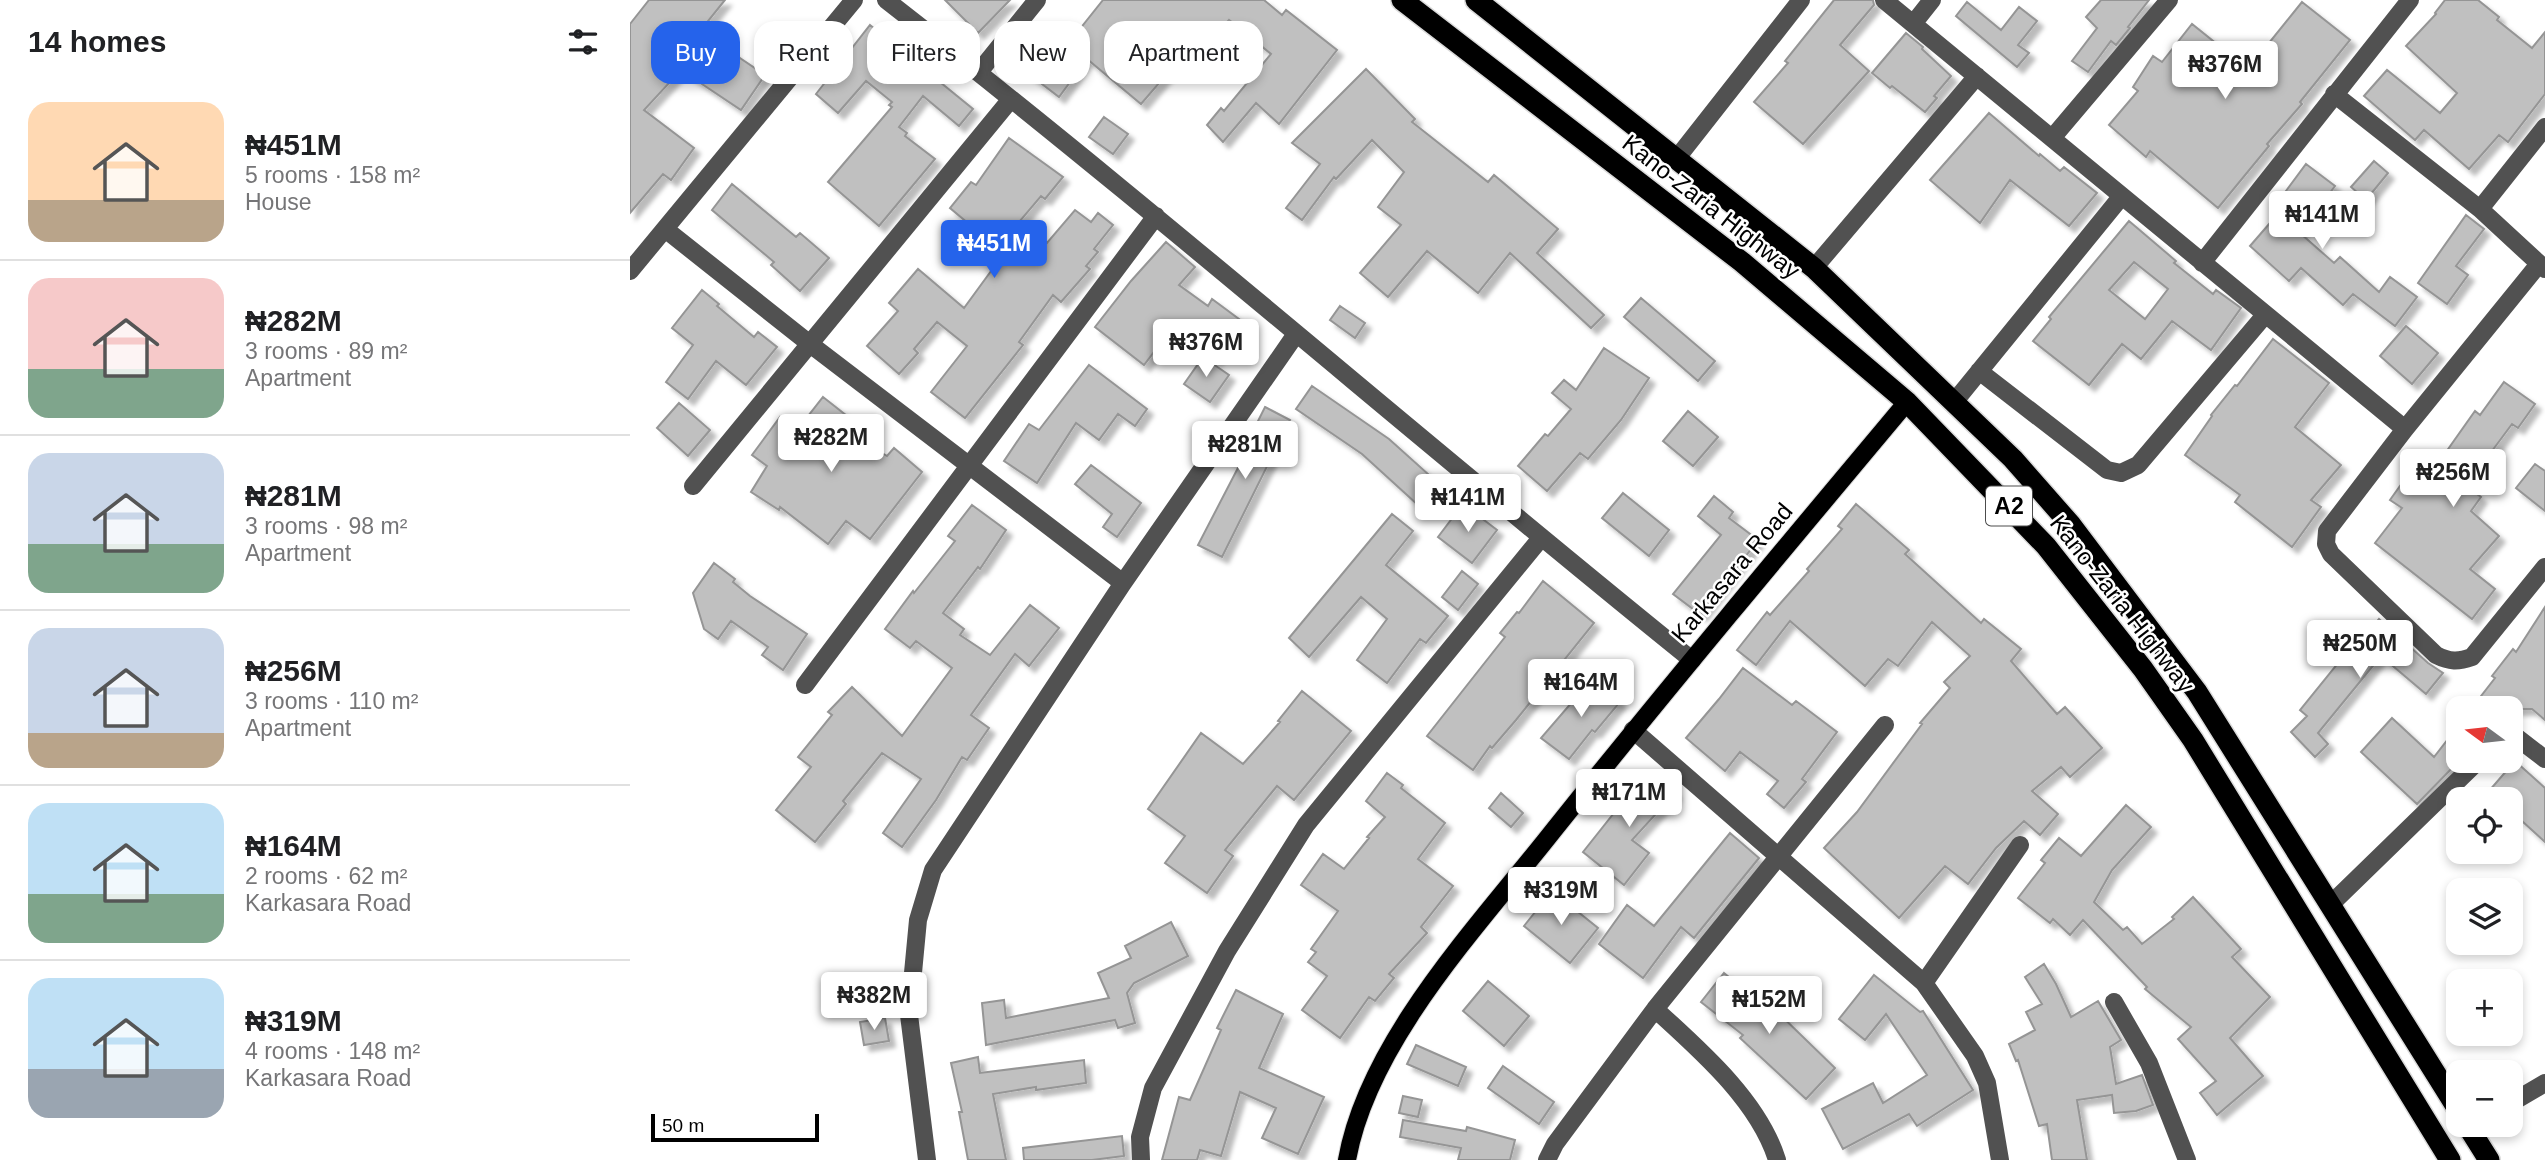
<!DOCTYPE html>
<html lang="en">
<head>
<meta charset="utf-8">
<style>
  :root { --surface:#fff; --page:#f6f6f6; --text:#202124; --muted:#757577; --line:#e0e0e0; --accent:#2563eb }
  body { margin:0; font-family:Helvetica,sans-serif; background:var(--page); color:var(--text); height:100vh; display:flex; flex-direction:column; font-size:26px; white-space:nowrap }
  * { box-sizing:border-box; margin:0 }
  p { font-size:23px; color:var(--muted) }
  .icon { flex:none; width:38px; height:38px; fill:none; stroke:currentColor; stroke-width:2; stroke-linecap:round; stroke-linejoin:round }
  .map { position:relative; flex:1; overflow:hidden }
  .details { display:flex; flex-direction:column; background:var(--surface); width:630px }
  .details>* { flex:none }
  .guide { position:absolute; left:21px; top:21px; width:665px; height:63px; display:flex; gap:14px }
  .needle { width:46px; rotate:285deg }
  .controls { position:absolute; left:1816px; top:696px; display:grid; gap:14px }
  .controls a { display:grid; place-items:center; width:77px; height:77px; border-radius:14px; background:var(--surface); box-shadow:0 4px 10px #0003; font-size:35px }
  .scale { position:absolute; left:21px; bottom:18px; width:168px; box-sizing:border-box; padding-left:7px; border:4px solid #000; border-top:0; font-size:19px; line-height:24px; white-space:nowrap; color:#000; -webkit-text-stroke:5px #fff; paint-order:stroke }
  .price { position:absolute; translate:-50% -60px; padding:0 16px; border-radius:7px; background:#fff; color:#222; font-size:23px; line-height:46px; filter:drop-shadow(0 2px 4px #0008) }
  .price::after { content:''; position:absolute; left:50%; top:42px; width:21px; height:16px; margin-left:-10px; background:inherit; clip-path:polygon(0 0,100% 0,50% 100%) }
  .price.current { background:var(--accent); color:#fff }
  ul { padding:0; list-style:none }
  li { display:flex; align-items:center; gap:21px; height:175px; padding:0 28px }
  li+li { border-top:2px solid var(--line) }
  li span { display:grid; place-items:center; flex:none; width:196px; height:140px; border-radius:21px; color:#555 }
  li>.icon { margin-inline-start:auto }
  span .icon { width:84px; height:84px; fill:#fffc; stroke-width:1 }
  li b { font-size:30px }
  h2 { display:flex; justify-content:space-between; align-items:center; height:84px; padding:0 28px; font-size:30px }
  .tag { padding:0 24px; border-radius:21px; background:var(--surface); box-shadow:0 4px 10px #0003; font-size:24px; line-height:63px }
  .tag.current { background:var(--accent); color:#fff }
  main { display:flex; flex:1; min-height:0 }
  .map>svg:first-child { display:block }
  .building { fill:#c0c0c0; stroke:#959595; stroke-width:2; fill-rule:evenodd; filter:url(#shadow) }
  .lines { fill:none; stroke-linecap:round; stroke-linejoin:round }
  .major-casing { stroke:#dbdbdb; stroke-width:20 }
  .highway-casing { stroke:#dbdbdb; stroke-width:24 }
  .minor { stroke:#515151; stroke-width:18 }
  .major { stroke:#000; stroke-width:18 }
  .highway { stroke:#000; stroke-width:21 }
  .labels { text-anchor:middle; stroke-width:5; stroke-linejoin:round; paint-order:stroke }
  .shield { fill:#fff; stroke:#4c4c4c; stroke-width:2 }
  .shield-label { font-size:23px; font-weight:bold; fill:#000 }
  .street-label { font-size:24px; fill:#000; stroke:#fff }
</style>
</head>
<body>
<main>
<section class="details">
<h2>14 homes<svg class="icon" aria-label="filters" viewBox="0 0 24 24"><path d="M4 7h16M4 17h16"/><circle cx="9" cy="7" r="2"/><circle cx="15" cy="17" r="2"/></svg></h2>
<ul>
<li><span style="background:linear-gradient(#ffd9b3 70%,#b9a48a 0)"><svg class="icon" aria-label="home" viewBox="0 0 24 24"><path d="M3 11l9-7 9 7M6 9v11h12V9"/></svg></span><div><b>₦451M</b><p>5 rooms · 158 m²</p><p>House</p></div></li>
<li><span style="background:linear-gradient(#f6c9c9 65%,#7fa58c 0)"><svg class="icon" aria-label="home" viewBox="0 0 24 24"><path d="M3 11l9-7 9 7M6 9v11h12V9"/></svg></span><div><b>₦282M</b><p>3 rooms · 89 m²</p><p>Apartment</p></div></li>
<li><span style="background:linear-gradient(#c9d6e8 65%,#7fa58c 0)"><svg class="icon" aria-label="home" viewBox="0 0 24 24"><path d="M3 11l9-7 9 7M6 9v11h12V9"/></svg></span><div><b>₦281M</b><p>3 rooms · 98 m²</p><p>Apartment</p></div></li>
<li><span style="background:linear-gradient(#c9d6e8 75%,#b9a48a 0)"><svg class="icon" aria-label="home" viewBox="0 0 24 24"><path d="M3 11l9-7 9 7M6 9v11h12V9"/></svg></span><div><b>₦256M</b><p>3 rooms · 110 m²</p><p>Apartment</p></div></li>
<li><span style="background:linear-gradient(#bfe0f5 65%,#7fa58c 0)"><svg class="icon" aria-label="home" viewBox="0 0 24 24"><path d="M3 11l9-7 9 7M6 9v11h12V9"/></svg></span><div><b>₦164M</b><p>2 rooms · 62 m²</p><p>Karkasara Road</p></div></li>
<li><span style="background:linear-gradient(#bfe0f5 65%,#9aa5b1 0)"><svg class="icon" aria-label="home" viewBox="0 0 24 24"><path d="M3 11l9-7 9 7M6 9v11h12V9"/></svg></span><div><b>₦319M</b><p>4 rooms · 148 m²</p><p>Karkasara Road</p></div></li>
</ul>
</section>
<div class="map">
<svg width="1915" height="1160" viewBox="0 0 1915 1160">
  <defs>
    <filter id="shadow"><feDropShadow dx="6" dy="6" stdDeviation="2" flood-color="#0004"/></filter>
  </defs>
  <rect width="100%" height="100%" fill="#fff"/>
  <path class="building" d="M19,0h76l-25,31 65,44 -24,35 -60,-40 -37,40 50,38 -23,32 -8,-6 -33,39v-189z
    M315,0h65l-32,33z
    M473,0h161l18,15 4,-5 51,40 -58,74 -23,-21 -33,39 -16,-17 14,-17 3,3 47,-57 -42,-34 -36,41 -9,-7 -43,50 -54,-45 -28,38 -43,-33 24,-32 19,14 17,-19 3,3z
    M1204,0h39l1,5 -34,40 29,26 -66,73 -49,-42 34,-39 -3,-2z
    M1471,0h48l-21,27 2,1 -14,17 -5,-4 -23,31 -16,-11 25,-33 -11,-11z
    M1815,0h33l21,17 -2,3 35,28 13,-16v62l-37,48 -9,-7 -30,34 -45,-39 -9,10 -51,-44 23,-26 53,43 17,-20 -51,-47 30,-32 -1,-1z
    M1337,2l34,28 18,-23 18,14 -19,24 11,8 -12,14 -61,-51z
    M1672,2l48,38 -50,62 2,2 -35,40 2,2 -51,62 -68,-57 -4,6 -37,-32 29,-34 -5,-4 20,-31 9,6 30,-38 56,45z
    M240,25l103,84 -14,17 -36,-30 -24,31 8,6 -2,3 30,23 -56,67 -51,-44 64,-75 -3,-2 3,-3 -26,-21 -28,32 -22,-19z
    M1276,33l17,14 -1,2 29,27 -17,20 3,2 -12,14 -33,-26 -2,2 -18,-15z
    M736,69l49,50 -3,3 76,60 6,-7 64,54 -21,24 67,62 -13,13 -81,-75 -32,40 -51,-42 -39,46 -28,-24 41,-48 -23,-18 26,-35 -32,-32 -36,39 -2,-2 -32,43 -16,-12 34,-44 -28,-21z
    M1359,113l50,43 1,-2 20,17 4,-4 33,26 -28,33 -59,-46 -30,43 -50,-43z
    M474,117l24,17 -15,20 -24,-17z
    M379,138l54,39 -18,22 -4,-3 -22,26 28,21 28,-33 16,12 7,-9 15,12 -19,24 4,3 -12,14 4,3 -29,33 -8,-7 -34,47 4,3 -58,73 -34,-26 36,-46 -30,-24 -23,27 4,4 -19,21 -32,-28 31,-35 -9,-8 29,-34 46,39 38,-52 -16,-13 2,-3 -38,-32 21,-26 5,3z
    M1744,161l14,12 -22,27 -15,-13z
    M1676,164l29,22 -35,47 34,30 6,-6 39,35 11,-15 27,20 -22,29 -42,-32 -10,11 -42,-37 -12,13 -39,-35 33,-38 -6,-5z
    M102,184l64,53 4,-4 29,25 -29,33 -29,-26 3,-3 -62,-52z
    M1836,215l18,14 -28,37 12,9 -21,29 -29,-21z
    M1499,221l47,40 -2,2 39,31 3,-4 25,18 -30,42 -39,-29 -31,38 -19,-15 -33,41 -56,-44 18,-22 -2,-2zM1504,262l34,27 -23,30 -36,-29z
    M536,242l29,25 -16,18 29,21 4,-7 31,23 -27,37 -43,-32 -29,38 -49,-38 36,-46z
    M72,290l17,14 -2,2 37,31 4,-5 19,15 -31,38 -30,-24 -28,38 -22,-17 27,-37 -21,-17z
    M1011,298l74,63 -17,20 -74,-64z
    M710,306l25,17 -10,15 -25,-18z
    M1776,326l32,27 -26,31 -32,-28z
    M1643,339l56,44 -34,44 46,38 -30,35 10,7 -29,40 -57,-45 5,-7 -55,-40 27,-39 -1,-1 24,-30 2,1z
    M974,348l45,30 -28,42 -33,39 -8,-6 -33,38 -29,-25 27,-32 3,2 23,-27 -19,-16 12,-13 12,10z
    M573,357l26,18 -19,27 -26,-18z
    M459,365l58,44 -12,17 -17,-12 -19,26 -23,-17 -39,60 -33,-22 25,-37 10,6z
    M1874,382l31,22 -17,24 -6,-4 -46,62 15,11 -10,14 28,25 -29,33 25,20 -23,30 -97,-76 27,-35 -12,-8 17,-24 15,10 53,-75 5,4z
    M682,386l77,53 49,44 -20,22 -56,-51 -66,-45z
    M193,397l38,30 -7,9 33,20 7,-8 28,24 -52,67 -24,-18 -18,23 -48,-37 -1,3 -28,-18 16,-26 -15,-11 28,-38 17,13z
    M49,403l31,27 -22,26 -31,-28z
    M635,407l25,13 -68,137 -24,-12 42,-81 -3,-1z
    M1058,411l30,26 -25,29 -30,-25z
    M1905,464l10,7v40l-29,-23z
    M461,465l50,38 -24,34 -14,-10 9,-13 -37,-30z
    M993,493l46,37 -20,26 -47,-38z
    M1084,496l19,16 -4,6 29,22 -57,75 -28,-21 48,-59 -23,-19z
    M833,504l34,26 -25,33 -34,-26z
    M1226,504l53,46 -4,4 76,69 3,-4 37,30 -10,12 46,53 8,-7 37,41 -32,29 -9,-10 -29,24 26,23 -18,21 -16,-14 -28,27 -28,36 -23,-18 -46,52 -75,-70 33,-36 65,-88 -2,-1 30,-35 -6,-6 26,-26 -38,-34 -34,44 -10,-7 -23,27 -75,-65 -34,44 -19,-15 30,-38 3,3 39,-44 -2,-2 35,-40 -4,-3z
    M342,505l34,25 -26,39 -2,-2 -35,46 21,16 -4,6 30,20 40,-50 29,23 -30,38 -14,-12 -44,61 18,13 -22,32 -5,-3 -26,43 -34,47 -19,-14 38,-54 -39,-26 -39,48 3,3 -31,38 -39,-32 35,-43 -13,-10 34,-42 -4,-3 24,-25 50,49 50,-68 -36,-27 -6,7 -25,-19 28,-38 1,2 41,-52 -7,-5z
    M762,514l21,17 -27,34 62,51 -22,27 -6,-4 -33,44 -30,-23 30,-41 -26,-22 -52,60 -20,-19z
    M84,563l21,16 -2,3 17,14 57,38 -24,36 -21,-15 6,-8 -37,-26 -13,18 -14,-10 -11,-36z
    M832,571l16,13 -20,26 -16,-13z
    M913,581l51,42 -78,97 -24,28 -2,-2 -17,24 -46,-34 78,-99 -5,-4 17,-21 2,1z
    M1915,607v113l-13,-11h-61l24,-31 -3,-2 21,-27 3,3z
    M1749,619l49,44 15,10 -17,21 -45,-38 -63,77 10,11 -13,13 -24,-25 16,-16 -7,-6 51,-63 3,2z
    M1113,668l49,37 4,-4 41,31 -35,47 4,3 -22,26 -17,-14 11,-13 -38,-29 -15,19 -39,-33 33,-39z
    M962,679l28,23 -25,30 -3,-2 -23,29 -28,-21z
    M672,691l49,40 -57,69 -17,-14 -52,64 8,6 -26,37 -42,-30 20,-27 -37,-27 53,-76 42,31 37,-42 -2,-1z
    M1762,718l42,39 25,-32v36l-42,43 -56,-52z
    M1885,761l30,27v54l-34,-31v-11h-12l-10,-9z
    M1021,771l24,22 -43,47 17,13 -25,32 -41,-33 39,-49z
    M757,773l16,12 -2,3 44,35 -27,36 35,27 -32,41 6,6 -38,41 5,4 -19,23 -6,-4 -29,41 -38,-28 25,-34 -19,-14 8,-10 -5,-3 27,-38 -37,-26 22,-31 21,15 25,-31 -2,-1 18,-20 -19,-16z
    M871,793l22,20 -12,14 -22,-19z
    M1496,805l25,22 -39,43 -18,32 29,28 4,-3 15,17 32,-25 -2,-2 21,-20 48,52 -9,8 38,40 -40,41 33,38 -46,39 -17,-22 16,-12 -38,-42 13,-12 -46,-38 2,-2 -64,-67 -13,15 -17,-16 -3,4 -32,-25 27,-35 -4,-3 18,-22 22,18z
    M1100,833l29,25 -65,80 -13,-11 -38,51 -44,-34 28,-39 27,21z
    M922,891l46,37 -28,35 -46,-37z
    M541,922l17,34 -54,27 -7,10 8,30 -17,5 -3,-8 -129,25 -4,-42 22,-3 2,18 103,-20 -11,-25 33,-15 -6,-12z
    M1414,964l12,20 15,33 27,-16 23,39 -11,7 6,37 26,-9 11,30 -17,6 -22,2 -2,-18 -35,5 10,60h-35l-5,-36 -8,2 -21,-66 -2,1 -7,-17 26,-14 -9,-18 16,-8 -17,-27z
    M1094,973l43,35 3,-3 65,63 -29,31 -66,-61 3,-3 -42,-33z
    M1244,975l46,37 3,-1 50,79 -56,36 -8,-12 -66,35 -21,-40 51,-26 10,20 44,-28 -41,-61 -21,26 -26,-21z
    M858,981l41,35 -25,30 -41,-35z
    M606,990l47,24 -24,54 65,29 -26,57 -36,-16 14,-30 -36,-16 -19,64 -21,-6 -3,10h-35l17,-63 11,3 31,-70 -4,-2z
    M255,1018l4,23 -25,4 -4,-23z
    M786,1045l50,22 -8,19 -51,-22z
    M348,1057l2,16 104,-13 2,23 -50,7v-3l-43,7 13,66h-38l-9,-48h3l-11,-49z
    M873,1066l51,36 -15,22 -51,-36z
    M773,1096l19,4 -4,17 -19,-4z
    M773,1120l63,11 1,-4 48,13 -5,20h-52l3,-12 -61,-11z
    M492,1136l2,20 -32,4h-68l-1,-12z"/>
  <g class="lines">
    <defs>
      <path id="major" d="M717,1160c21,-119 132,-235 206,-329 116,-145 235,-287 354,-429"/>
      <path id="highway" d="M772,0l340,262 165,140 139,144 97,123 50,71 257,420
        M846,0l338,268 199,191 58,66 126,167 262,419
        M1837,1125l22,35"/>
    </defs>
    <use href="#major" class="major-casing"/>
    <use href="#highway" class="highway-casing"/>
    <path class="minor" d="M256,0c274,213 535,442 806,660
      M1254,0l521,429
      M1283,24l19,-24
      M349,72l58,-72
      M1704,94l146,115 65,60
      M1423,137l116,-137
      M1047,158l124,-158
      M1850,209l65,-82
      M35,229l145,115 313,239
      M1572,263l208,-263
      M1909,264l-134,165 -78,102 -1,13 5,10 105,101c14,7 22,7 36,2l73,-90
      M1184,268l163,-192
      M0,271l224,-271
      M1349,371l128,99 14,3 17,-8 127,-150
      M1325,401l166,-204
      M63,486l318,-387
      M175,685l351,-469
      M1003,730l291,253 51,73 12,27 13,77
      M1881,733l34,26
      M1701,904l147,-143
      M1294,983l96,-138
      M1484,1002l35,61 38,97
      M1881,1103l34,-20
      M297,1160l-18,-145 9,-95 15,-50 190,-287 173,-249
      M511,1160l-1,-23 13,-49 74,-137 79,-126 235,-287
      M917,1160l8,-16 100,-135
      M1147,1160c-18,-59 -77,-110 -122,-151l230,-284"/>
    <use href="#major" class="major"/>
    <use href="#highway" class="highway"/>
  </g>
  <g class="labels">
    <rect class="shield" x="1356" y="486.5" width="46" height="39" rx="5"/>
    <g class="shield-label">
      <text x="1379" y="514">A2</text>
    </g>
    <g class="street-label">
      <text transform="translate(1081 207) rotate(38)" y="8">Kano-Zaria Highway</text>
      <text transform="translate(1102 573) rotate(-50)" y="8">Karkasara Road</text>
      <text transform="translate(1492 604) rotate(52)" y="8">Kano-Zaria Highway</text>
    </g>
  </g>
</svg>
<div class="controls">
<a><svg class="needle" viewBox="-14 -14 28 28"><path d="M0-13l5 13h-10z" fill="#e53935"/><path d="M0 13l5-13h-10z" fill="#757577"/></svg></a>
<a><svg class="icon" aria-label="locate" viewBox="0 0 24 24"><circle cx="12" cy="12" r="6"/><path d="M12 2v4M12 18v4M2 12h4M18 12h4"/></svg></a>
<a><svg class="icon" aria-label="layers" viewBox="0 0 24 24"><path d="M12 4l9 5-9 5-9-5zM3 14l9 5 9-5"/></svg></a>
<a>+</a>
<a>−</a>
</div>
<div class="scale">50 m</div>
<b class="price" style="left:1595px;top:101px">₦376M</b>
<b class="price" style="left:1692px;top:251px">₦141M</b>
<b class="price current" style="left:364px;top:280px">₦451M</b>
<b class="price" style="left:576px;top:379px">₦376M</b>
<b class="price" style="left:201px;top:474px">₦282M</b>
<b class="price" style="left:615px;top:481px">₦281M</b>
<b class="price" style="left:1823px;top:509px">₦256M</b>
<b class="price" style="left:838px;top:534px">₦141M</b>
<b class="price" style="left:1730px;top:680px">₦250M</b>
<b class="price" style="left:951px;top:719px">₦164M</b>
<b class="price" style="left:999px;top:829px">₦171M</b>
<b class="price" style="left:931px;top:927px">₦319M</b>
<b class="price" style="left:244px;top:1032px">₦382M</b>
<b class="price" style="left:1139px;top:1036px">₦152M</b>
<div class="guide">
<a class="tag current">Buy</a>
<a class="tag">Rent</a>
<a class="tag">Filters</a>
<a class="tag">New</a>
<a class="tag">Apartment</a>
</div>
</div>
</main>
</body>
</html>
